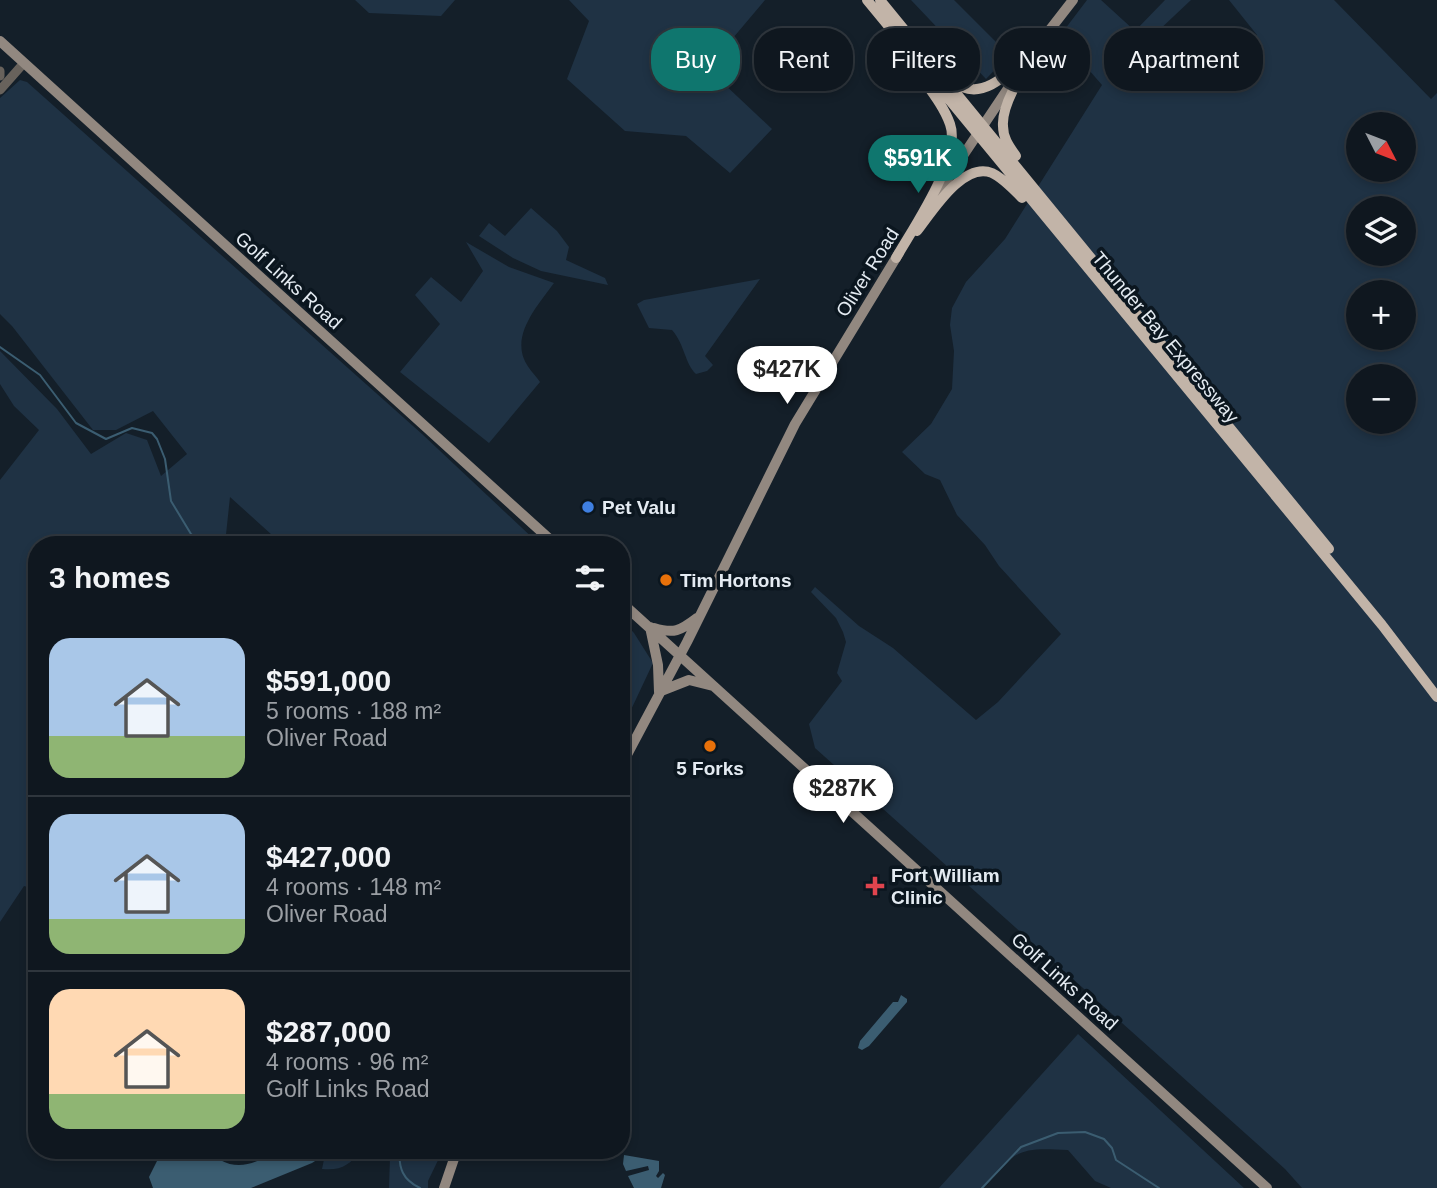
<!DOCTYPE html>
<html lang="en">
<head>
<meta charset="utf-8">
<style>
  :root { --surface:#0f171f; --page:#1d242c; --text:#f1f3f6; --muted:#9b9fa4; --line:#2f363d; --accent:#0f766e }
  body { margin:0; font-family:Arial,sans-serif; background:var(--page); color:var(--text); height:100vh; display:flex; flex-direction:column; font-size:26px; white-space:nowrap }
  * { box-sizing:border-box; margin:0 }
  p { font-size:23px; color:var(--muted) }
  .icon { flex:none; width:38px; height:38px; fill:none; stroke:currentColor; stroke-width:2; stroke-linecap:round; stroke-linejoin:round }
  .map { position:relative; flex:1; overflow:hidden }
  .side { position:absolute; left:28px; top:536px; width:602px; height:623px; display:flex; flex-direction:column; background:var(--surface); border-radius:28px; box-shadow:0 4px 10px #0003,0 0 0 2px var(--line) }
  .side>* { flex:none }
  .top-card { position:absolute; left:651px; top:28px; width:665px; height:63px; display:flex; gap:14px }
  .needle { width:46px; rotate:132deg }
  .buttons { position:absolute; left:1346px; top:112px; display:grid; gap:14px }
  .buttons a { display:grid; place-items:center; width:70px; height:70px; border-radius:50%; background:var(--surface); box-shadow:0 4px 10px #0003,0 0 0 2px var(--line); font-size:35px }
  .price { position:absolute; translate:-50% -60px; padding:0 16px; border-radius:24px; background:#fff; color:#222; font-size:23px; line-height:46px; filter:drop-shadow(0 2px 4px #0008) }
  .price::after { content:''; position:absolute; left:50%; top:42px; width:21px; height:16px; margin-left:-10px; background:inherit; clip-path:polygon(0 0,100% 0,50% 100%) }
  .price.on { background:var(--accent); color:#fff }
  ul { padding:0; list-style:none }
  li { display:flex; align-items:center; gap:21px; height:175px; padding:0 21px }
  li+li { border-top:2px solid var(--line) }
  li span { display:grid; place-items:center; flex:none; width:196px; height:140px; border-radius:21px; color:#555 }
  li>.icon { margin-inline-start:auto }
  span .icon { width:84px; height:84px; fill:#fffc; stroke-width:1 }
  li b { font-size:30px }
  h2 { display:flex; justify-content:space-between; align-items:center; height:84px; padding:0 21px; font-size:30px }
  .chip { padding:0 24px; border-radius:28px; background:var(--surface); box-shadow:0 4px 10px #0003,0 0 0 2px var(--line); font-size:24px; line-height:63px }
  .chip.on { background:var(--accent); color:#fff }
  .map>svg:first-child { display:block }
  .green { fill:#1f3244; fill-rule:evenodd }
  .water { fill:#3b5d71 }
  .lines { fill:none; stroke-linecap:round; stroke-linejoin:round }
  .stream { stroke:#3b5d71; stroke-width:2 }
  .tertiary { stroke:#68625c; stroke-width:9 }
  .secondary { stroke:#928880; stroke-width:10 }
  .trunk { stroke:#c2b4a8; stroke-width:10 }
  .shop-dot { fill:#3f7fe0; stroke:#0b161f; stroke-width:2.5 }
  .food-dot { fill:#e8710a; stroke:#0b161f; stroke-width:2.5 }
  .health-dot { fill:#e0444e; stroke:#0b161f; stroke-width:2.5 }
  .labels { text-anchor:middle; stroke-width:7; stroke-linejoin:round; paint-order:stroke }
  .street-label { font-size:19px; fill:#e4ebf2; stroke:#0b161f }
  .poi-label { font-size:19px; font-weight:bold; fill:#e4ebf2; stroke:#0b161f; text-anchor:start }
</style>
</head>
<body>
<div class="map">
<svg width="1437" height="1188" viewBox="0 0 1437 1188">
  <rect width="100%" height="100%" fill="#141f29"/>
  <path class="green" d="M355,0h100l-14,16 -72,-3z
    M569,0h196l-54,64 11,18 50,47 -42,44 -44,-37 -61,-5 -58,-52 22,-58z
    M911,0h43l55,55 -23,24z
    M1087,0h14l34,31 30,-31h26l-34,32 40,39 22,-18 19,16 19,-34 -28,-35h105l97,99 6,-6v1095h-135l-17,-19 -470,-421 -6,-24 33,-43 -5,-8 9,-31 -3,-10 -7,-14 -25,-26 4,-5 44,39 34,22 83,72 22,-18 63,-68 -62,-68 -14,-21 -28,-30 -17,-35 -15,-6 -23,-22 29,-28 21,-35 2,-38 -4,-26 2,-17 14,-26 39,-43 97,-154 -40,-46 3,-10zM1358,124h46v46h-46zM1358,208h46v46h-46zM1358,292h46v46h-46zM1358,376h46v46h-46z
    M20,80l7,2 395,352 117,110h-257l-52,-47 -5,47h-188v346l-13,-4 -24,36v-442l39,-50 -25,-24 -14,-22v-33l57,58 34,45 35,-21 21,7 14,36 26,-22 -34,-43 -37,19h-23l-81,-104 -12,-12v-216z
    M531,208l26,23 12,16 -3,13 39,18 3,7 -67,-14 -28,-13 -34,-22 10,-13 16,13z
    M466,242l43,25 45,16c-15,21 -41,49 -30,76 3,8 11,16 16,23l-51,61 -89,-71 40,-48 -25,-29 16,-18 30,25 22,-31z
    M760,279l-55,77 8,9 -6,6 -11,3c-11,-10 -11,-29 -24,-44l-23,-2 -12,-24 7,-4z
    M621,619l13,14 19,30 -32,68z
    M1078,1034l166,154h-133l-16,-7 -27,-31c-50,-3 -53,0 -84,38h-45z
    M326,1150h35c-11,15 -20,21 -39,19z
    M387,1150h56l-15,31v7h-39l1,-31z"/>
  <path class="water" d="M901,995l6,4v3l-38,44 -7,4 -4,-2 2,-7 33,-39h5z
    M168,1150h43l10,5 -1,5c26,14 43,-5 68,-10 14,-2 30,0 44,0l-20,13 -61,25h-98l-4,-11 13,-26z
    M624,1155l35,6v10l-3,5 2,2 5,-5 2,2 -4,13h-27l-6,-12 21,-6 -1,-4 -22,5 -3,-7z"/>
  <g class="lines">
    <path class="stream" d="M0,347l40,28 36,48 30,16 26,-11 20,5 5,6 8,20 6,42 20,33 12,10
      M400,1150c-2,18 3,30 20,38
      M982,1188l39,-41 37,-14 27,-1 19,7 8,9 4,12 43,28"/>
    <path class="tertiary" d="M0,71v5
      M0,90l23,-26"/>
    <path class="secondary" d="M0,41l555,503
      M1038,45l35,-45
      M936,196l81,-121
      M621,602l646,586
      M650,627l8,38 1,27
      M654,628c20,6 26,3 43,-10
      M661,691l28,-11 24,6
      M621,766l66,-124 108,-218 104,-171
      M444,1188l13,-38"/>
    <path class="trunk" d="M867,0l515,625 55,72
      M880,0l449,549
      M952,80c30,27 60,-11 81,-32
      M1016,156c-7,-10 -13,-18 -13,-30 -2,-25 28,-66 40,-87
      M917,231c15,-19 46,-70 75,-58 11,5 21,16 30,25
      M896,258c17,-30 66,-100 54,-134 -7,-20 -23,-38 -35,-56"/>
  </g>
  <circle class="shop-dot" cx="588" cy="507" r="7"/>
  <g class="food-dot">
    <circle cx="666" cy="580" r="7"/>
    <circle cx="710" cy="746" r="7"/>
  </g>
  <path class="health-dot" d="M871.5 875.5h7v7h7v7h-7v7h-7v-7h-7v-7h7z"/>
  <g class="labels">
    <g class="street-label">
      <text transform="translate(867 272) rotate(-58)" y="7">Oliver Road</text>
      <text transform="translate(289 280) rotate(42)" y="7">Golf Links Road</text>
      <text transform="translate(1166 337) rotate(50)" y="7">Thunder Bay Expressway</text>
      <text transform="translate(1065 981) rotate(42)" y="7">Golf Links Road</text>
    </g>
    <g class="poi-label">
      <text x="602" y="514">Pet Valu</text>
      <text x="680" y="587">Tim Hortons</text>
      <text x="710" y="775" text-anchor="middle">5 Forks</text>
      <text x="891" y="882">Fort William<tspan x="891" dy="22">Clinic</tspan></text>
    </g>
  </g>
</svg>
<div class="buttons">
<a><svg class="needle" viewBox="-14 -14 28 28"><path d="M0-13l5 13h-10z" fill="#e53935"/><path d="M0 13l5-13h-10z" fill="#9b9fa4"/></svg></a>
<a><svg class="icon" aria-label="layers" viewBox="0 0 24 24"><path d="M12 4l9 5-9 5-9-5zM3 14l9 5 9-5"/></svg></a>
<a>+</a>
<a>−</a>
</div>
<b class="price on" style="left:918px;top:195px">$591K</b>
<b class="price" style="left:787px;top:406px">$427K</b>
<b class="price" style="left:843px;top:825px">$287K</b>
<div class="top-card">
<a class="chip on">Buy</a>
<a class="chip">Rent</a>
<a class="chip">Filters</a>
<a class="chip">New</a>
<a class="chip">Apartment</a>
</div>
<section class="side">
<h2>3 homes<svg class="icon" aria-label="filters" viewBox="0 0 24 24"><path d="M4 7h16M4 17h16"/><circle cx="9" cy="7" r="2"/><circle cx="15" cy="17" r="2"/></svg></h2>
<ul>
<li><span style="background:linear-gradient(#a9c7e8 70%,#8fb573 0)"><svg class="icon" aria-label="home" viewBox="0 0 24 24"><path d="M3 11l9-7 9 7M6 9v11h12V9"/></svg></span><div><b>$591,000</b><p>5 rooms · 188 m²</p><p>Oliver Road</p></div></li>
<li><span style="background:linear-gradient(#a9c7e8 75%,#8fb573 0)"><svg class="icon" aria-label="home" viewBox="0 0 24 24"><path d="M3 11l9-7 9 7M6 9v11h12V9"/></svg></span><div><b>$427,000</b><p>4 rooms · 148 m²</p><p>Oliver Road</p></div></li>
<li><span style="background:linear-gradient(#ffd9b3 75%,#8fb573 0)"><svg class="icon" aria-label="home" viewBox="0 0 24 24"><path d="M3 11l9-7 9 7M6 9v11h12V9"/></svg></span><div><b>$287,000</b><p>4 rooms · 96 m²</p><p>Golf Links Road</p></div></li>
</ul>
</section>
</div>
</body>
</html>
